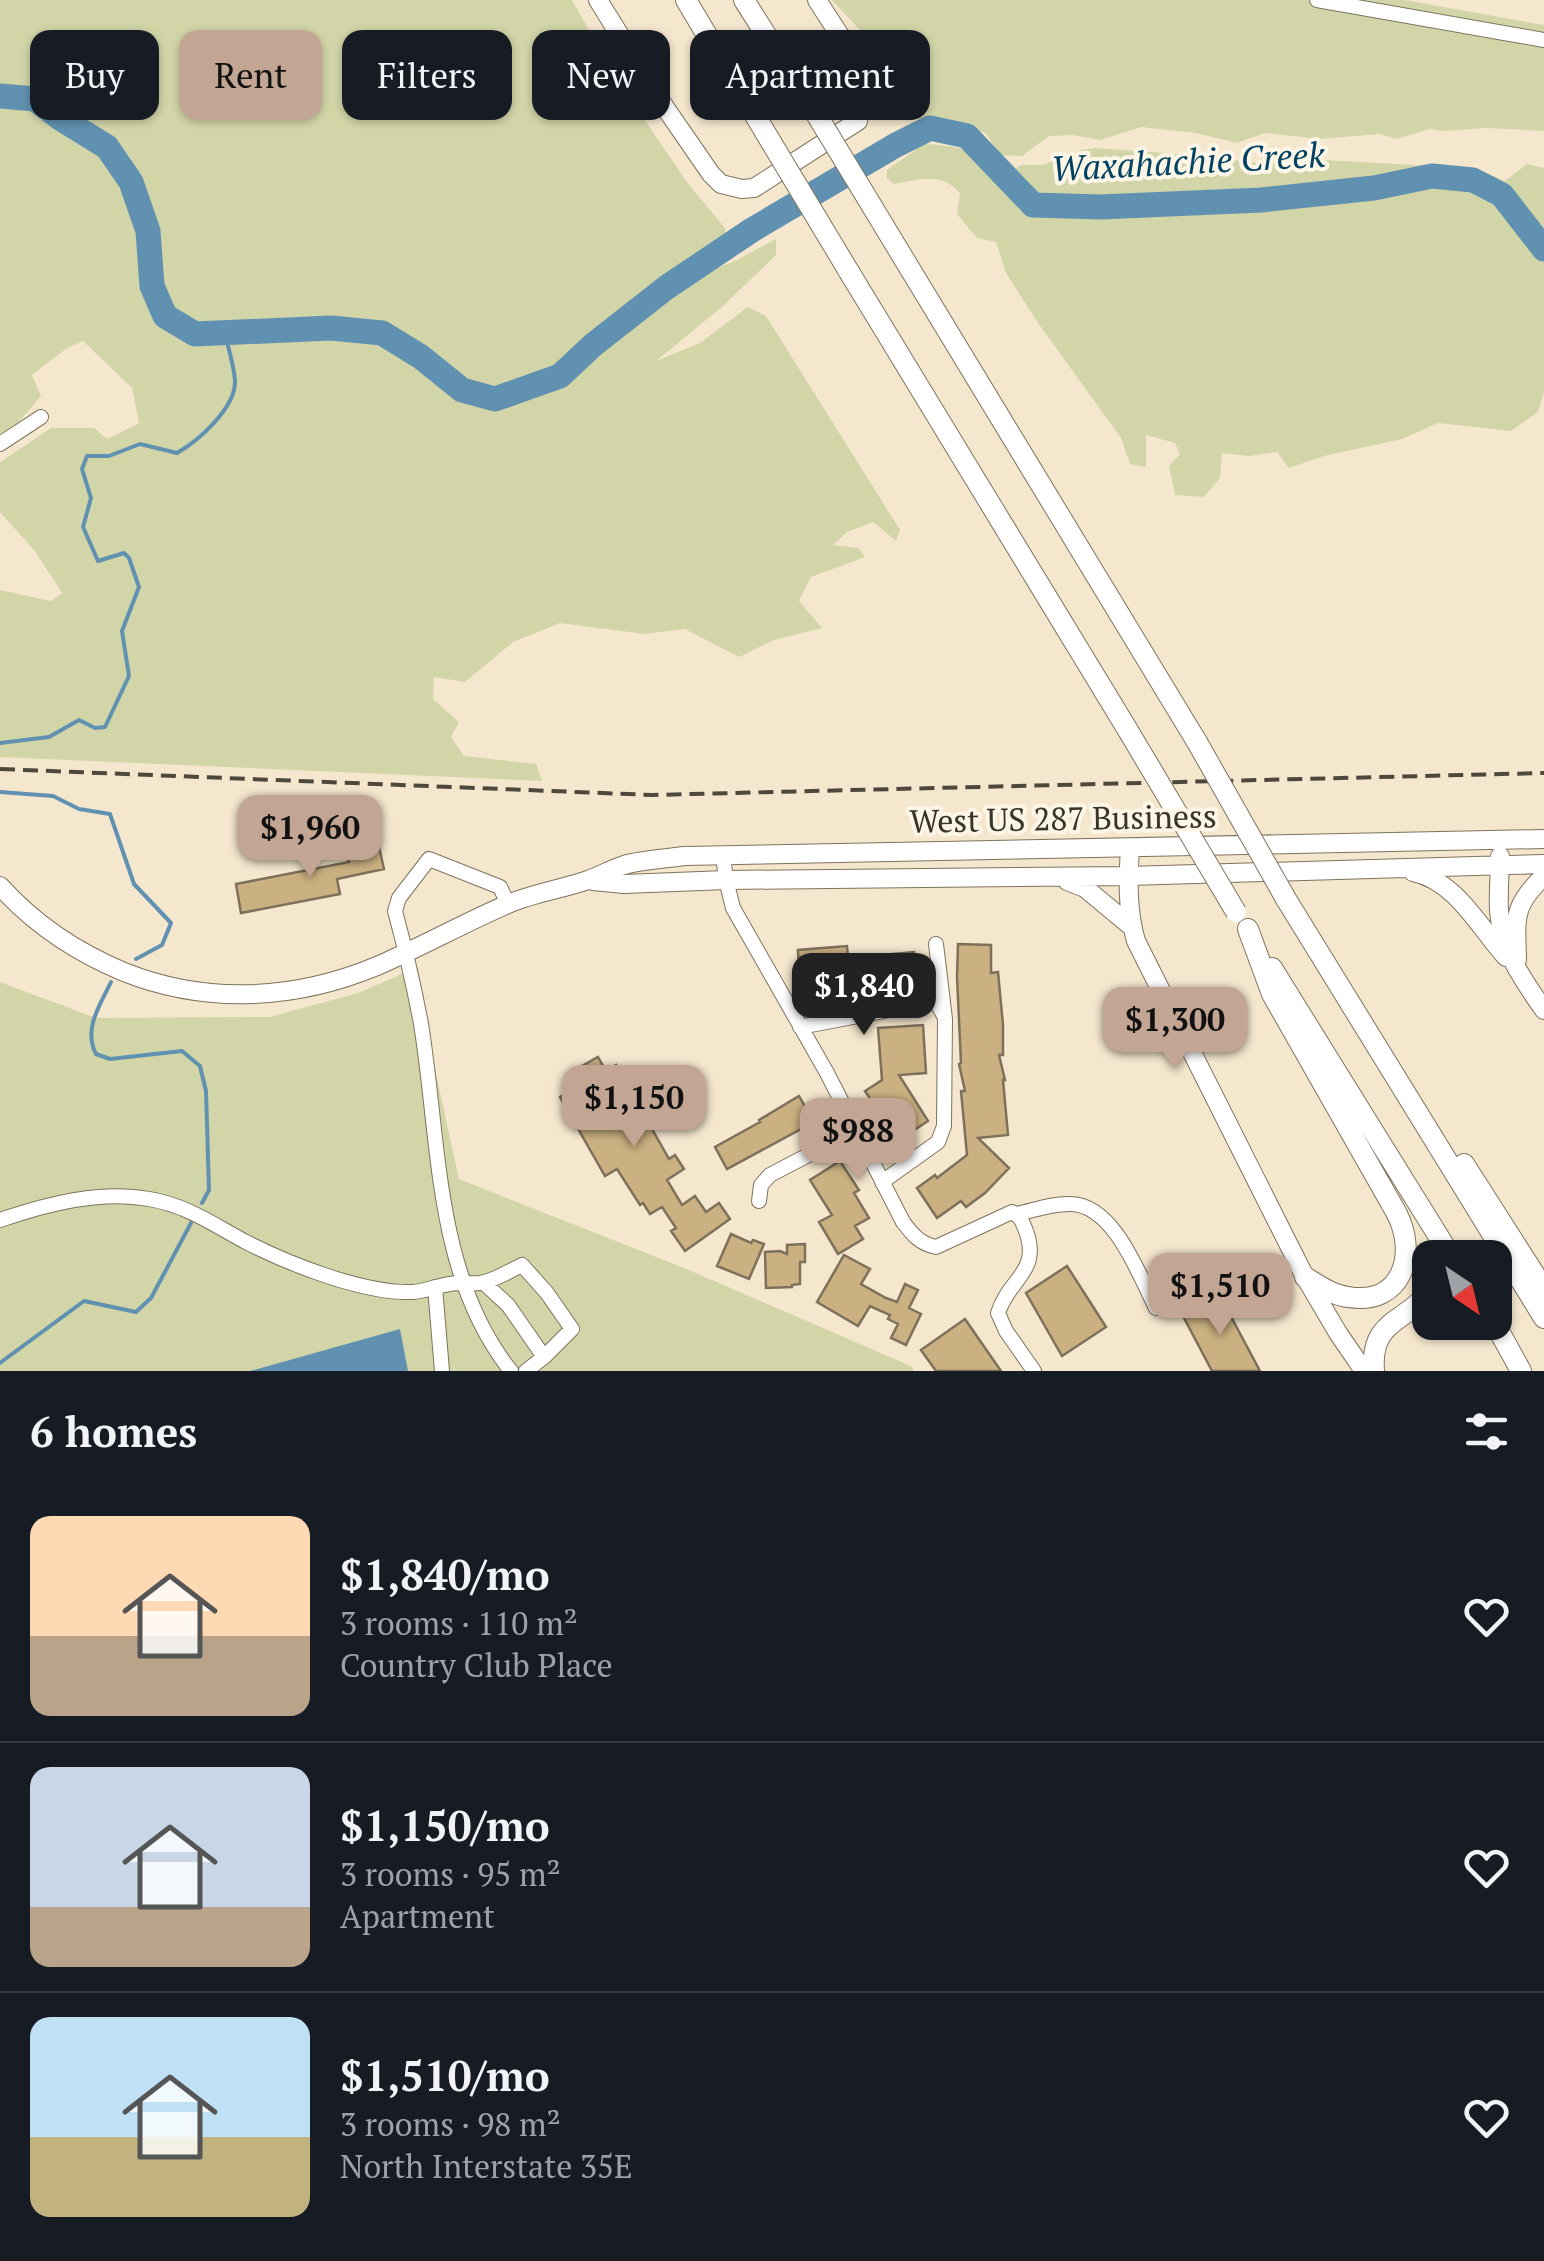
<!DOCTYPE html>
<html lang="en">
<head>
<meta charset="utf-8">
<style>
  :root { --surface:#171b24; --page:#20242c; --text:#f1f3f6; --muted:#9ea1a6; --line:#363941; --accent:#c2a592 }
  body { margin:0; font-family:"PT Serif",serif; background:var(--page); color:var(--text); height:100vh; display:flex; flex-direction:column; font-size:38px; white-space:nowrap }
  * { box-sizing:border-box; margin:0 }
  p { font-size:32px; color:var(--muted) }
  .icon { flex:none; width:55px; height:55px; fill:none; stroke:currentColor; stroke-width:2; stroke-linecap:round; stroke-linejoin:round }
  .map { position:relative; height:1371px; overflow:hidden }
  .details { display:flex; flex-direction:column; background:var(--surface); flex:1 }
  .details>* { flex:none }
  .banner { position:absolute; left:30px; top:30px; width:1000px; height:90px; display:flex; gap:20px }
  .needle { width:65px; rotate:145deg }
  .tools { position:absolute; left:1412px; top:1240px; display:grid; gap:20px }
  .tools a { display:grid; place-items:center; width:100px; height:100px; border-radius:20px; background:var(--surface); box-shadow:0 2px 8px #0004; font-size:50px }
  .price { position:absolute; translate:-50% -85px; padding:0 22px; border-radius:20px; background:var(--accent); color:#111; font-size:32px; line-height:65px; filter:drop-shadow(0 2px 5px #0008) }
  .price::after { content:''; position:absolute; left:50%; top:60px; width:30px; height:22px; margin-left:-15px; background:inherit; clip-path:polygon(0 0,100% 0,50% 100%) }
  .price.on { background:#222; color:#fff }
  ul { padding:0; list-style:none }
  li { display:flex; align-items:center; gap:30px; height:250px; padding:0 30px }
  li+li { border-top:2px solid var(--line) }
  li span { display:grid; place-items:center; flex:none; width:280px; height:200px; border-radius:20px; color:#555 }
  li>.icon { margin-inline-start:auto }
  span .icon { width:120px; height:120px; fill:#fffc; stroke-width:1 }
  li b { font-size:42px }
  h2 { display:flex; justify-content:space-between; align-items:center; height:120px; padding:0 30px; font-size:42px }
  .pill { padding:0 35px; border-radius:20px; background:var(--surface); box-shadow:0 2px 8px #0004; font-size:35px; line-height:90px }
  .pill.on { background:var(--accent); color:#111 }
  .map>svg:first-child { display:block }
  .green { fill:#d2d5a8 }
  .water { fill:#6191b1 }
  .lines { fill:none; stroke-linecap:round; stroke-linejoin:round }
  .stream { stroke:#6191b1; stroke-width:4 }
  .river { stroke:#6191b1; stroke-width:25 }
  .building { fill:#cbb181; stroke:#7d715b; stroke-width:2.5 }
  .minor-casing { stroke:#7f735d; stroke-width:16 }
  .major-casing { stroke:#7f735d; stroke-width:20 }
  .highway-casing { stroke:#7f735d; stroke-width:22 }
  .minor { stroke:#fff; stroke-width:14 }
  .major { stroke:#fff; stroke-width:18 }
  .highway { stroke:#fff; stroke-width:20 }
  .rail { stroke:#4d473c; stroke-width:4; stroke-dasharray:15 8; stroke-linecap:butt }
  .highway-bridge-casing { stroke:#7f735d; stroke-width:22; stroke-linecap:butt }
  .highway-bridge { stroke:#fff; stroke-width:20 }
  .labels { text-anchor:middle; stroke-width:8; stroke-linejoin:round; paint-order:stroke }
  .street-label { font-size:32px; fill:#39342a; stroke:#fdf5e6 }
  .water-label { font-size:35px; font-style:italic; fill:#024364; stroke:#fdf5e6 }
</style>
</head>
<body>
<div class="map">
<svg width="1544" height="1371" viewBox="0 0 1544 1371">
  <rect width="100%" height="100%" fill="#f5e7ce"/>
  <path class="green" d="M0,0h572l46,81 71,104 36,43 1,12 -91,56 -27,35 47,-25 39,-30 39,-14 43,-23v16l-53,51 -67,55 44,-18 48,-36 18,9 134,214 -4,11 -23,-19 -26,10 -14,13 26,3 6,9 -54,20 -12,24 23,27 -48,12 -35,17 -54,-28 -41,5 -84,-11 -47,19 -48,40 -31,-5 -1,22 26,23 -8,15 13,19 72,8 6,17 -542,-24v-167l51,11 11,-8 -27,-42 -35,-39v-50l51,-34h43l13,11 32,-16 -7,-35 -49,-47 -16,7 -35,27 9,21 -24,28 -17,10z
    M832,0h572l140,25v106l-58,-3 -43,3 -14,-2 -32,10 -18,-5 -59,5 -55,-6 -28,10 -41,-10 -55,-6 -41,13 -27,-5 -24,1 -27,20 -23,-1 -13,-22 -46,-14 -21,3 -35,-43 5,-8 -8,-18z
    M924,144c21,1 52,4 66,21 3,5 5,11 8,16l23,-16h22l38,-15 14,-2 110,8 47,7 32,-5 190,10 31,13 22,-17 17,4v224l-6,20 -27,19 -73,-8 -36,16 -78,17 -35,12 -12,-16 -28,4 -27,-3 -2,25 -16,19 -29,-2 -6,-29 11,-12 -5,-11 -29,-8v32l-16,-3 -9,-26 -83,-115 -32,-50 -10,-31 -19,-4 -20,-24 3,-21c-18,-21 -41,-14 -66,-9l-7,-6v-8z
    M418,967l18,107 23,105 225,89 227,98 3,5h-914v-389l96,36 174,-1 88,-24z"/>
  <path class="water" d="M400,1329l8,42h-158z"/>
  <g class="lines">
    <path class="stream" d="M0,743l49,-6 30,-17 16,8 10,-1 24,-51 -7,-45 17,-44 -10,-29 -5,-5 -26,8 -15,-34 8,-29 -9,-29 5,-13h22l31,-12 37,9c21,-12 59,-45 58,-72 -1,-16 -7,-33 -10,-48
      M0,792l53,4 26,13 31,5 24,70 37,39 -9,22 -26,14
      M111,982c-11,23 -28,47 -15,72l14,5 72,-8 18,15 6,25 3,99 -7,13
      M0,1363l84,-62 52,11 15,-14 40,-75"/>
    <path class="river" d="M0,96l35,3 25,19 47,29 24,35 17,49 4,55 13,30 30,18 136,-6 51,5 39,24 41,33 33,9 65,-23 33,-31 74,-58 85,-57 144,-85 34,-17 37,8 66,69 68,2 160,-7 113,-12 58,-12 41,4 29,15 42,54"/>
  </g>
  <path class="building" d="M377,838l7,31 -47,10 3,15 -99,19 -5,-29 113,-22 -4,-17z
    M958,944l33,1v28l7,-1 5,53v30h-4l6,25h-2l5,55 -30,3 31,30 -24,25 -19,14 -5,-6 -24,17 -20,-30 18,-13 2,3 30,-23 -6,-64h4l-6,-27 2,-1 -4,-86z
    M847,946l1,12 66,-6 3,39 -104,9 -3,-29 -11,1 -1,-22z
    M923,1025l3,48 -27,2 29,46 -30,20 -33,-50 17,-11 -4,-52z
    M598,1057l8,14 10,-6 53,94 6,-4 9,14 -17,11 15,25 13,-9 11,16 13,-9 11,16 -45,32 -14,-20 5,-3 -14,-21 -12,7 -7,-11 -3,2 -23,-36 -12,7 -45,-79 23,-13 -8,-14z
    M799,1096l15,26 -87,47 -12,-22 45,-25 -1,-2z
    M840,1161l19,29 -5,3 15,25 -14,8 8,13 -25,15 -19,-32 13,-7 -22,-35z
    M731,1234l20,9 2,-3 11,4 -15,35 -32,-13z
    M805,1244v18h-5v22l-8,1v2l-26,1 -1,-36 15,-1 7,3v-9z
    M844,1255l26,14 -9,15 25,14 11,4 8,-18 13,6 -9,18 12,6 -15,31 -15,-7 7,-14 -10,-5 2,-4 -20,-9 -12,20 -41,-24z
    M1067,1266l39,61 -44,29 -36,-63z
    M1220,1296l40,75h-48l-29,-55z
    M965,1319l36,52h-65l-15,-21z"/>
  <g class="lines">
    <defs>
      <path id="minor" d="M1317,0l227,40
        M0,444l41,-27
        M723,855l3,25 7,28 94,165 76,149c10,13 16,21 33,25l76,-35c9,5 10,9 14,19 15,41 -17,47 -28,82l8,18 28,40
        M508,904l-8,-17 -71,-28 -30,39 -4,13c10,37 19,75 26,113 19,116 13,251 90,347
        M800,1027l126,-24h11l7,13
        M882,1182l56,-40 6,-16 1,-107 -9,-75
        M759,1201l2,-16 9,-10 86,-45
        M1017,1214c18,-4 36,-11 54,-10 43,1 68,71 85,104
        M0,1220c47,-16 100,-30 149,-21 37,6 65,26 97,43 43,22 118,52 167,50 12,-1 24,-6 37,-8 10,-2 20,0 30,-1 14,-2 29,-12 42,-18l25,28 25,36 -28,28 -18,14
        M484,1283l24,22 36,52
        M435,1287l7,84"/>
      <path id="major" d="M598,0l64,103 49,71 10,10 21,5 12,-1 104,-67 4,-36 -1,-17 -44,-68
        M1130,848c-2,31 -3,62 6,93l169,336 33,56 26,38
        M1500,856c0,18 -2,37 -1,55 3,39 23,68 45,99
        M1413,872c43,9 66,55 93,85
        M593,881l31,3 102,-4 402,-4 416,-12
        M1067,881l18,7 47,39
        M0,886c34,38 76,66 124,86 83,33 171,28 253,-6 44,-19 87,-43 131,-62 26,-11 54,-15 80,-24 12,-4 23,-11 36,-15 18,-5 40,-6 60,-9l860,-17
        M1517,960c-1,-42 -5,-54 27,-84"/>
      <path id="highway" d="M686,0l85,142
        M744,0l74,117
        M890,236l307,506
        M851,275l278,457
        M1286,899l258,419
        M1248,929l24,65 124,218c22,41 7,94 -48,85 -16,-2 -30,-12 -43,-20
        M1272,968l180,290
        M1464,1164l80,125
        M1494,1322l27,49
        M1374,1371c-4,-51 30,-48 56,-79"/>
    </defs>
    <use href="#minor" class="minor-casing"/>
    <use href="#major" class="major-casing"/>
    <use href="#highway" class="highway-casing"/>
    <use href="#minor" class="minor"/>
    <use href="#major" class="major"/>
    <use href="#highway" class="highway"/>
    <path class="rail" d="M0,769l652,26 892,-22"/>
    <defs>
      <path id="highway-bridge" d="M818,117l72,119
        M771,142l80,133
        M1129,732l107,180
        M1197,742l89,157"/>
    </defs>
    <use href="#highway-bridge" class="highway-bridge-casing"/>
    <use href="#highway-bridge" class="highway-bridge"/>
  </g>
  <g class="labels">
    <g class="street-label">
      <text transform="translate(1063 819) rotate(-1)" y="11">West US 287 Business</text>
    </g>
    <g class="water-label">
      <text transform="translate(1188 162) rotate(-3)" y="12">Waxahachie Creek</text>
    </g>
  </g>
</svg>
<div class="tools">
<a><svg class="needle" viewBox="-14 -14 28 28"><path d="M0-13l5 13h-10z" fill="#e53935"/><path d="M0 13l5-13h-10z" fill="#9ea1a6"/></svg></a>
</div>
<b class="price" style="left:310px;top:880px">$1,960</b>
<b class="price on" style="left:864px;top:1038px">$1,840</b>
<b class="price" style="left:1175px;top:1072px">$1,300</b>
<b class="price" style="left:634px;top:1150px">$1,150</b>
<b class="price" style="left:858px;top:1183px">$988</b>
<b class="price" style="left:1220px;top:1338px">$1,510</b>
<div class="banner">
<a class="pill">Buy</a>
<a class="pill on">Rent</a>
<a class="pill">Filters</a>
<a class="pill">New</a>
<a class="pill">Apartment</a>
</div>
</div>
<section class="details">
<h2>6 homes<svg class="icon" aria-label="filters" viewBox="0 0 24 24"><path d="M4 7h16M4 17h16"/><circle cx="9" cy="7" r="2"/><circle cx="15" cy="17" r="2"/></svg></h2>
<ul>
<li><span style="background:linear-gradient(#ffd9b3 60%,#b9a48a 0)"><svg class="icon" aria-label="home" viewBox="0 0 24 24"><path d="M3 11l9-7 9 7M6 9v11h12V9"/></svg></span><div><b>$1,840/mo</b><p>3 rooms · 110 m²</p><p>Country Club Place</p></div><svg class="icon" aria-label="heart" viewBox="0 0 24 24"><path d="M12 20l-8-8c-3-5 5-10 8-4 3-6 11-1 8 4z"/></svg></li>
<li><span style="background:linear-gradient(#c9d6e8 70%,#b9a48a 0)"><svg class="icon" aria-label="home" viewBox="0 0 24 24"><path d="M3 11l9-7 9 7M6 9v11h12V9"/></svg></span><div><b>$1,150/mo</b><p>3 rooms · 95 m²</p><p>Apartment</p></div><svg class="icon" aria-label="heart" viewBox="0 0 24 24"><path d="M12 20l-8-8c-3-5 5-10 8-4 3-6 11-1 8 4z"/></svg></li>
<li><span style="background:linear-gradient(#bfe0f5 60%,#c2b280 0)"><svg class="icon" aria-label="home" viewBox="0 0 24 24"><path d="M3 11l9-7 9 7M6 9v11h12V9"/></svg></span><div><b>$1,510/mo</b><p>3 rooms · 98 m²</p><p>North Interstate 35E</p></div><svg class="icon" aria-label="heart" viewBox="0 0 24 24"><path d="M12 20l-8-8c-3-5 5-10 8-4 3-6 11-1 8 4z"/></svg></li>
</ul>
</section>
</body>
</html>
